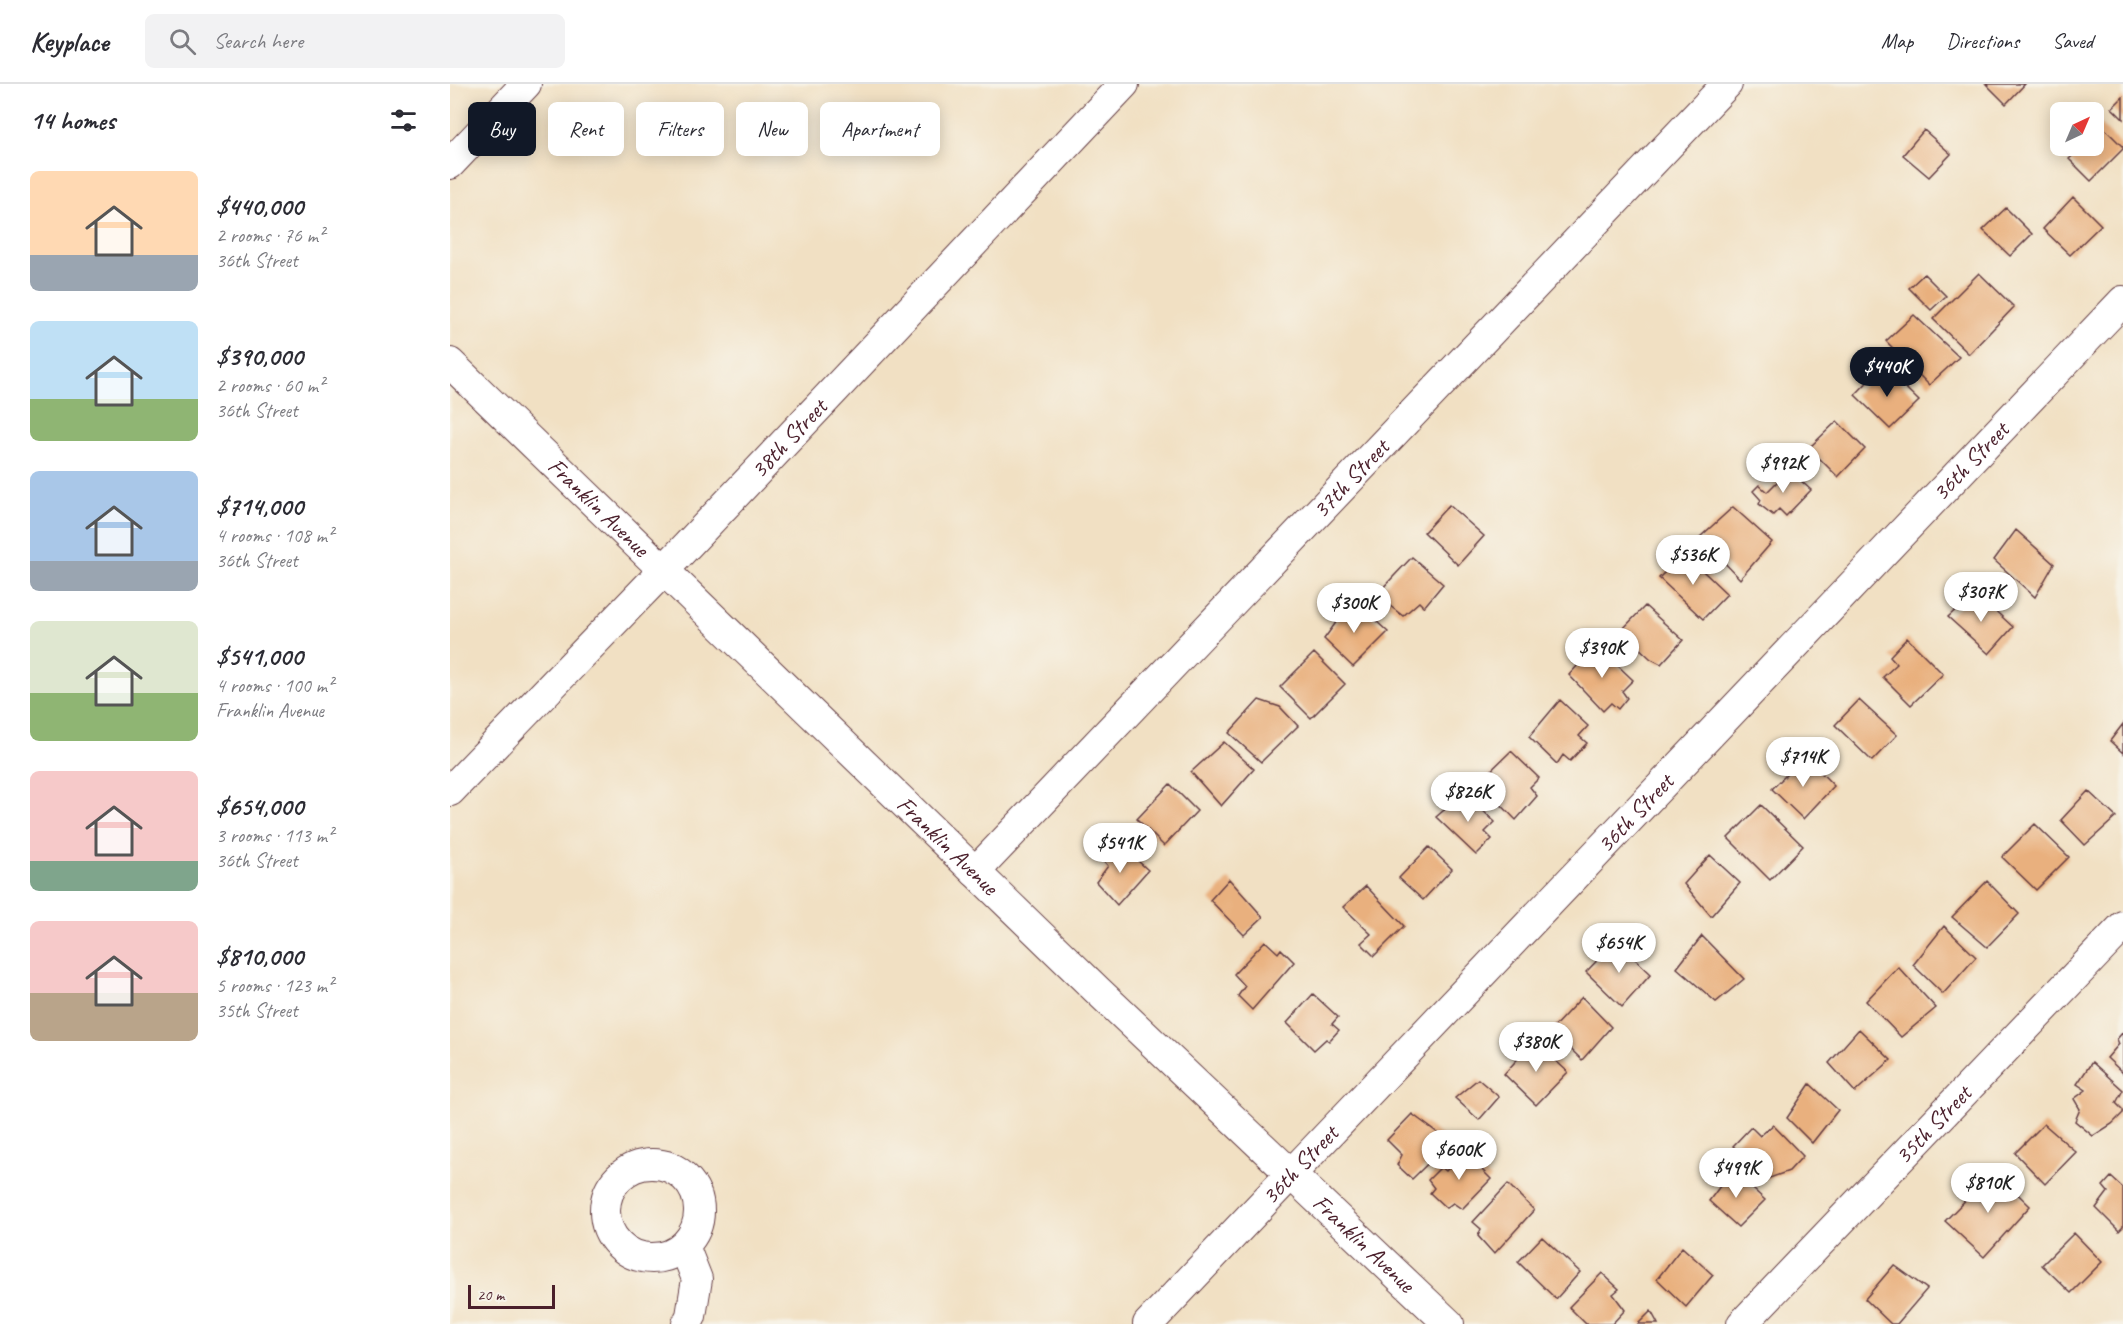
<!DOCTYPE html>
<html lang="en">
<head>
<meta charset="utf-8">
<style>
  :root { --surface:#fff; --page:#f2f2f3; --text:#2b2b33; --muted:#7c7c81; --line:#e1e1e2; --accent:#111827 }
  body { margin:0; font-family:Caveat,sans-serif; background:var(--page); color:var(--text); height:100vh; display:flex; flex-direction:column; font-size:22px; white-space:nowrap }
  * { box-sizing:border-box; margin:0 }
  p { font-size:20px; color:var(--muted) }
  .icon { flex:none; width:33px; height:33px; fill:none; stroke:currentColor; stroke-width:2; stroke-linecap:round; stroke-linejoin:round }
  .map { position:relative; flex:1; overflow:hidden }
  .drawer { display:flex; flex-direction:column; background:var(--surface); width:450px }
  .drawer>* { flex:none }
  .hud { position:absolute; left:18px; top:18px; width:570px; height:54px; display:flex; gap:12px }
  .needle { width:39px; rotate:44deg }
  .tools { position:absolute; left:1600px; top:18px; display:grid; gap:12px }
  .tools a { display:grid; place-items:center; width:54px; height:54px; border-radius:9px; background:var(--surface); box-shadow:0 3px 15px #0003; font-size:30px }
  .scale { position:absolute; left:18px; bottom:15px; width:87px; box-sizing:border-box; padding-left:6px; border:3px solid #4a1f2b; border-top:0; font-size:16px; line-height:21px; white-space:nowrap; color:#4a1f2b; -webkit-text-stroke:4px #f7f3e8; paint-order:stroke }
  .price { position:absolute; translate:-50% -51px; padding:0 14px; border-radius:21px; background:#fff; color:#222; font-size:20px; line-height:39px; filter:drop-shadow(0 2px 3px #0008) }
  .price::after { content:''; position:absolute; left:50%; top:36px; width:18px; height:14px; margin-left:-9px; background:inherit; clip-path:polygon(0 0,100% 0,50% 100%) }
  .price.active { background:var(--accent); color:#fff }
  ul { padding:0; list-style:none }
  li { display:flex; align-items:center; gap:18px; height:150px; padding:0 30px }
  li span { display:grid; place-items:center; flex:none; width:168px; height:120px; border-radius:9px; color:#555 }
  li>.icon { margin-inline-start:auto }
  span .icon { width:72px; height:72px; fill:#fffc; stroke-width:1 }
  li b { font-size:26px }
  h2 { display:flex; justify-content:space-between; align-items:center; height:72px; padding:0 30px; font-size:26px }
  .pill { padding:0 21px; border-radius:9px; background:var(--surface); box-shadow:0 3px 15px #0003; font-size:21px; line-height:54px }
  .pill.active { background:var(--accent); color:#fff }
  header { display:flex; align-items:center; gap:36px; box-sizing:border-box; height:84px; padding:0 30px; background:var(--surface); border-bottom:2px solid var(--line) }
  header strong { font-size:28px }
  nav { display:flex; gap:33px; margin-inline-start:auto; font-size:21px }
  .search { width:420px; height:54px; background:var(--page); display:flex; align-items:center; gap:15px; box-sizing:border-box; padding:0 21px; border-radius:9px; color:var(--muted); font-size:22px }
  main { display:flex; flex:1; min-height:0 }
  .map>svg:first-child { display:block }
  .building { fill:#e9b07e }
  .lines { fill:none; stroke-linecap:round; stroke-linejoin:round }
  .minor-casing { stroke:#633c42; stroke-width:32 }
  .minor { stroke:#fff; stroke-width:30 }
  .labels { text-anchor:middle; stroke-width:4.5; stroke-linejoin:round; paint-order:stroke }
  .street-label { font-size:24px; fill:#4a1f2b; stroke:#f7f3e8 }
</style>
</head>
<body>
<header>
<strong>Keyplace</strong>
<div class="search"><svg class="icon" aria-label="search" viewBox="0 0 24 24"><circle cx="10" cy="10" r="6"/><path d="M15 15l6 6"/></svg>Search here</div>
<nav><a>Map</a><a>Directions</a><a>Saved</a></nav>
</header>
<main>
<section class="drawer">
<h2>14 homes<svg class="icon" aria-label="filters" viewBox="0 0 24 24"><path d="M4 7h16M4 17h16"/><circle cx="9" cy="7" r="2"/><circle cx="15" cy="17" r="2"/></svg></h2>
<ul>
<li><span style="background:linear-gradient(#ffd9b3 70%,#9aa5b1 0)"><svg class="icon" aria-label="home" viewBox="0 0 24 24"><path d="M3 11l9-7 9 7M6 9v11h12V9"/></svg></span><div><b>$440,000</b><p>2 rooms · 76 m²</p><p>36th Street</p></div></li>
<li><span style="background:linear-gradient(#bfe0f5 65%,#8fb573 0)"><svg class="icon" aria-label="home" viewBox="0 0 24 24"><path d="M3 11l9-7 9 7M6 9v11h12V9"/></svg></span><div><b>$390,000</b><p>2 rooms · 60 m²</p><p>36th Street</p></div></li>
<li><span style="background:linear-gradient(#a9c7e8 75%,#9aa5b1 0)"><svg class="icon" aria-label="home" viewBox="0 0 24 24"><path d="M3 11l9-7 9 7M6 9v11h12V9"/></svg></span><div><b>$714,000</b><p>4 rooms · 108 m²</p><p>36th Street</p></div></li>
<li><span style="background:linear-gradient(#dfe7d0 60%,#8fb573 0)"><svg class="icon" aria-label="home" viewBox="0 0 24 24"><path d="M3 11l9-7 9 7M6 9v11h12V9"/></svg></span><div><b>$541,000</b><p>4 rooms · 100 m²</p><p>Franklin Avenue</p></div></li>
<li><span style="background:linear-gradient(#f6c9c9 75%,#7fa58c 0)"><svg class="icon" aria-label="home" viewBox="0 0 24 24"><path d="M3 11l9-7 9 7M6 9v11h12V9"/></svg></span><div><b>$654,000</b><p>3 rooms · 113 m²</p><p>36th Street</p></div></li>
<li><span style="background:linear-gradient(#f6c9c9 60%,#b9a48a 0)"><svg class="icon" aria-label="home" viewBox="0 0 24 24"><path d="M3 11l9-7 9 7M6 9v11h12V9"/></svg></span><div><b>$810,000</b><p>5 rooms · 123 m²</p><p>35th Street</p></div></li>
</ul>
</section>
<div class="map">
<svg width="1673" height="1240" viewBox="0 0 1673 1240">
  <rect width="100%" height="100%" fill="#f7f3e8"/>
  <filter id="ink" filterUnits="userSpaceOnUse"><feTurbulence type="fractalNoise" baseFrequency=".0167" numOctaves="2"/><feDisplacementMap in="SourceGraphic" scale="12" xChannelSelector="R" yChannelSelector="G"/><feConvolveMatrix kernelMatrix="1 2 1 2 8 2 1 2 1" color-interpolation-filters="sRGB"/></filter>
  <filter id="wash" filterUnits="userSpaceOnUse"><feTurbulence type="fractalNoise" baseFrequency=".008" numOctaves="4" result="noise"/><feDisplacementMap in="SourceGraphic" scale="24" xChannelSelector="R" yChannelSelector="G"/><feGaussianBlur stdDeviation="1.35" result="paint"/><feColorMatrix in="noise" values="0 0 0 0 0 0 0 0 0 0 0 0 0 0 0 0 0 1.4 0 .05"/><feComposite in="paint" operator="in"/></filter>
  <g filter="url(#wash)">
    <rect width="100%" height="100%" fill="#f1e0c3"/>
    <g id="blocks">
      <path class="building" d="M1536,0h39l-19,20z
        M1673,13v22l-11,-11z
        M1644,34l29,29v2l-32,32 -22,-22 12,-11 -2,-2h15z
        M1474,46l27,24 -22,23 -26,-22z
        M1623,113l28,28 -31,30 -27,-26z
        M1556,124l26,26 -22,22 -27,-26z
        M1529,189l35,34 -45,47 -36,-35z
        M1474,190l22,22 -15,14 -22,-22z
        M1464,231l45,42 -30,28 -43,-44z
        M1433,282l36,35 -29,28 -35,-34z
        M1387,337l28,28 -27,28 -29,-29z
        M1339,386l22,20 -25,26 -7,-7 -6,6 -14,-11 2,-4 -8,-9 6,-6 8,7z
        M999,421l35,31 -26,29 -34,-33z
        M1283,423l39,35 -32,37 -40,-42z
        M1566,446l38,34 -19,33 -41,-37z
        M1234,469l43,41 -24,25 -44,-41z
        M962,473l31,27 -19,23 -5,-5 -16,14 -27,-21z
        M1525,508l38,35 -24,27 -41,-37z
        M893,517l12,13 8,-5 25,23 -35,35 -29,-28 16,-22 -6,-6z
        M1195,522l38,34 -22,24 -10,-5 -30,-28z
        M1457,554l36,36 -32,31 -28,-28 14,-13 -7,-8z
        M1146,561l37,35 -11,11 5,7 -9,11 -7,-6 -8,8 -34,-36z
        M864,569l31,31 -34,34 -31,-31z
        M809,616l21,7 18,19 -37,36 -32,-29z
        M1110,616l28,26 -9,10 8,7 -17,18 -7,-6 -6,9 -28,-27z
        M1409,616l38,35 -25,26 -37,-36z
        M1673,640v29l-13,-12z
        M774,658l30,27 -33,37 -30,-34z
        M1061,667l28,27 -9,9 7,9 -21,24 -37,-38z
        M1355,672l29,30 -31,33 -31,-30z
        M720,700l27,27 -33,35 -27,-27z
        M1638,707l28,26 -31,28 -24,-25z
        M1014,709l31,29 -10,10 7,7 -16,16 -40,-38z
        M1311,721l42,41 -33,34 -42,-42z
        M1585,740l34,33 -33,33 -34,-33z
        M668,759l30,27 -31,35 -21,-23 12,-16 -5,-6z
        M979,763l23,22 -29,31 -24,-22z
        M1260,771l30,28 -29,33 -27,-32z
        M779,795l34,38 -19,18 -34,-35z
        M1537,797l32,33 -32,33 -35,-30z
        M916,802l38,40 -30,30 -13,-13 10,-9 -28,-27z
        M1494,842l32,31 -33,37 -30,-29z
        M1252,852l42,43 -28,23 -39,-34z
        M815,857l13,12 3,-4 13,13 -42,48 -14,-14 7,-10 -11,-12z
        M1166,857l35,33 -29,33 -36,-35z
        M1448,883l38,41 -35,29 -35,-36z
        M863,910l25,23 -6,7 7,6 -10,11 -3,-2 -12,11 -27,-27z
        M1132,913l29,30 -29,33 -31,-30z
        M1409,945l32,31 -36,32 -26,-29z
        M1673,948v41l-16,-15 12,-14 -2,-5z
        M1084,957l34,31 -32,33 -32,-31z
        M1642,978l31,28 -7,13 7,7v3l-11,11 -19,12 -18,-15 5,-12 -6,-10 12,-9 -9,-6z
        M1028,995l21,18 -20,23 -24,-22z
        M1360,1000l28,26 -26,33 -25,-25z
        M962,1030l38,28 -38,37 -15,-14 5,-10 -15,-15z
        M1594,1040l32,28 -31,32 -30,-31z
        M1323,1041l30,31 -14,15 -22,8 -34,-33 18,-19 9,9z
        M1021,1060l5,7 -5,8 20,20 -29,30 -9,-6 -7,5 -16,-15 4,-5 -6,-8 13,-13 5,4z
        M1282,1086l33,30 -27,27 -29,-26z
        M1544,1087l36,35 -46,51 -39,-36z
        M1661,1093l12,11v39l-4,4 -23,-23 12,-16 -5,-6z
        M1058,1100l26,26 -40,44 -16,-18 3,-7 -8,-7z
        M1624,1149l28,29 -31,31 -29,-28z
        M1092,1153l38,35 -24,27 -38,-37z
        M1232,1163l31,28 -27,32 -29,-28z
        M1444,1181l33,24 -30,35h-6l-26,-25z
        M1152,1189l17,16 -6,5 12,16 -13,14h-26l-17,-17z
        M1201,1227l7,13h-20z"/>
    </g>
  </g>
  <g filter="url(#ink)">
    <use href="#blocks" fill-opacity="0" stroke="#633c42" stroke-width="1.5"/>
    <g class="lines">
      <defs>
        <g id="minor">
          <path d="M0,80l76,-80"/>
          <path id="s1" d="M0,279l647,627 352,334"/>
          <path id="s2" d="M0,707l214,-221 460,-486"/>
          <path id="s3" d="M525,788l752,-788"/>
          <circle cx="202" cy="1127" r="47"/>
          <path d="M234,1162l13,33 -6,37 -4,8"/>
          <path id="s4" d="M698,1240l975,-1023"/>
          <path id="s5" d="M1292,1240l381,-398"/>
        </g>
      </defs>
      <use href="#minor" class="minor-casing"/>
      <use href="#minor" class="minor"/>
    </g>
  </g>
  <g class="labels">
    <g class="street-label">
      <text dy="8" stroke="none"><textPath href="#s2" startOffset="489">38th Street</textPath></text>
      <text dy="8" stroke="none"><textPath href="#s4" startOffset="1192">36th Street</textPath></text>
      <text dy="8" stroke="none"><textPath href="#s3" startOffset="544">37th Street</textPath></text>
      <text dy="8" stroke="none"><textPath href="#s1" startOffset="207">Franklin Avenue</textPath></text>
      <text dy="8" stroke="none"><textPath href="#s4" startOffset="706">36th Street</textPath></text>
      <text dy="8" stroke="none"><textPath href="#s1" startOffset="693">Franklin Avenue</textPath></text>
      <text dy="8" stroke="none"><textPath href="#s5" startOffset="276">35th Street</textPath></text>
      <text dy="8" stroke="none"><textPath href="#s4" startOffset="220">36th Street</textPath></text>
      <text dy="8" stroke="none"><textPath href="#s1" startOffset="1269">Franklin Avenue</textPath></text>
    </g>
  </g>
</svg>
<div class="tools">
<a><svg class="needle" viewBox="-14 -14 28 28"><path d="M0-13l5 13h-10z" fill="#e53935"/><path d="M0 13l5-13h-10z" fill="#7c7c81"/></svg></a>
</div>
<div class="scale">20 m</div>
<b class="price active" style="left:1437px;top:314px">$440K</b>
<b class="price" style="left:1333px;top:410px">$992K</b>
<b class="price" style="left:1243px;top:502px">$536K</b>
<b class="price" style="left:1531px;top:539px">$307K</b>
<b class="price" style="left:904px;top:550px">$300K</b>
<b class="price" style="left:1152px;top:595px">$390K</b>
<b class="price" style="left:1353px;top:704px">$714K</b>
<b class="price" style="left:1018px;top:739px">$826K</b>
<b class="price" style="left:670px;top:790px">$541K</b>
<b class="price" style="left:1169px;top:890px">$654K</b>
<b class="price" style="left:1086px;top:989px">$380K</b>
<b class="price" style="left:1009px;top:1097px">$600K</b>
<b class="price" style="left:1286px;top:1115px">$499K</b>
<b class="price" style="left:1538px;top:1130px">$810K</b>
<div class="hud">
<a class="pill active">Buy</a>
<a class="pill">Rent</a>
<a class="pill">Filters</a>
<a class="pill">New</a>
<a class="pill">Apartment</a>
</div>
</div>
</main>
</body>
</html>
